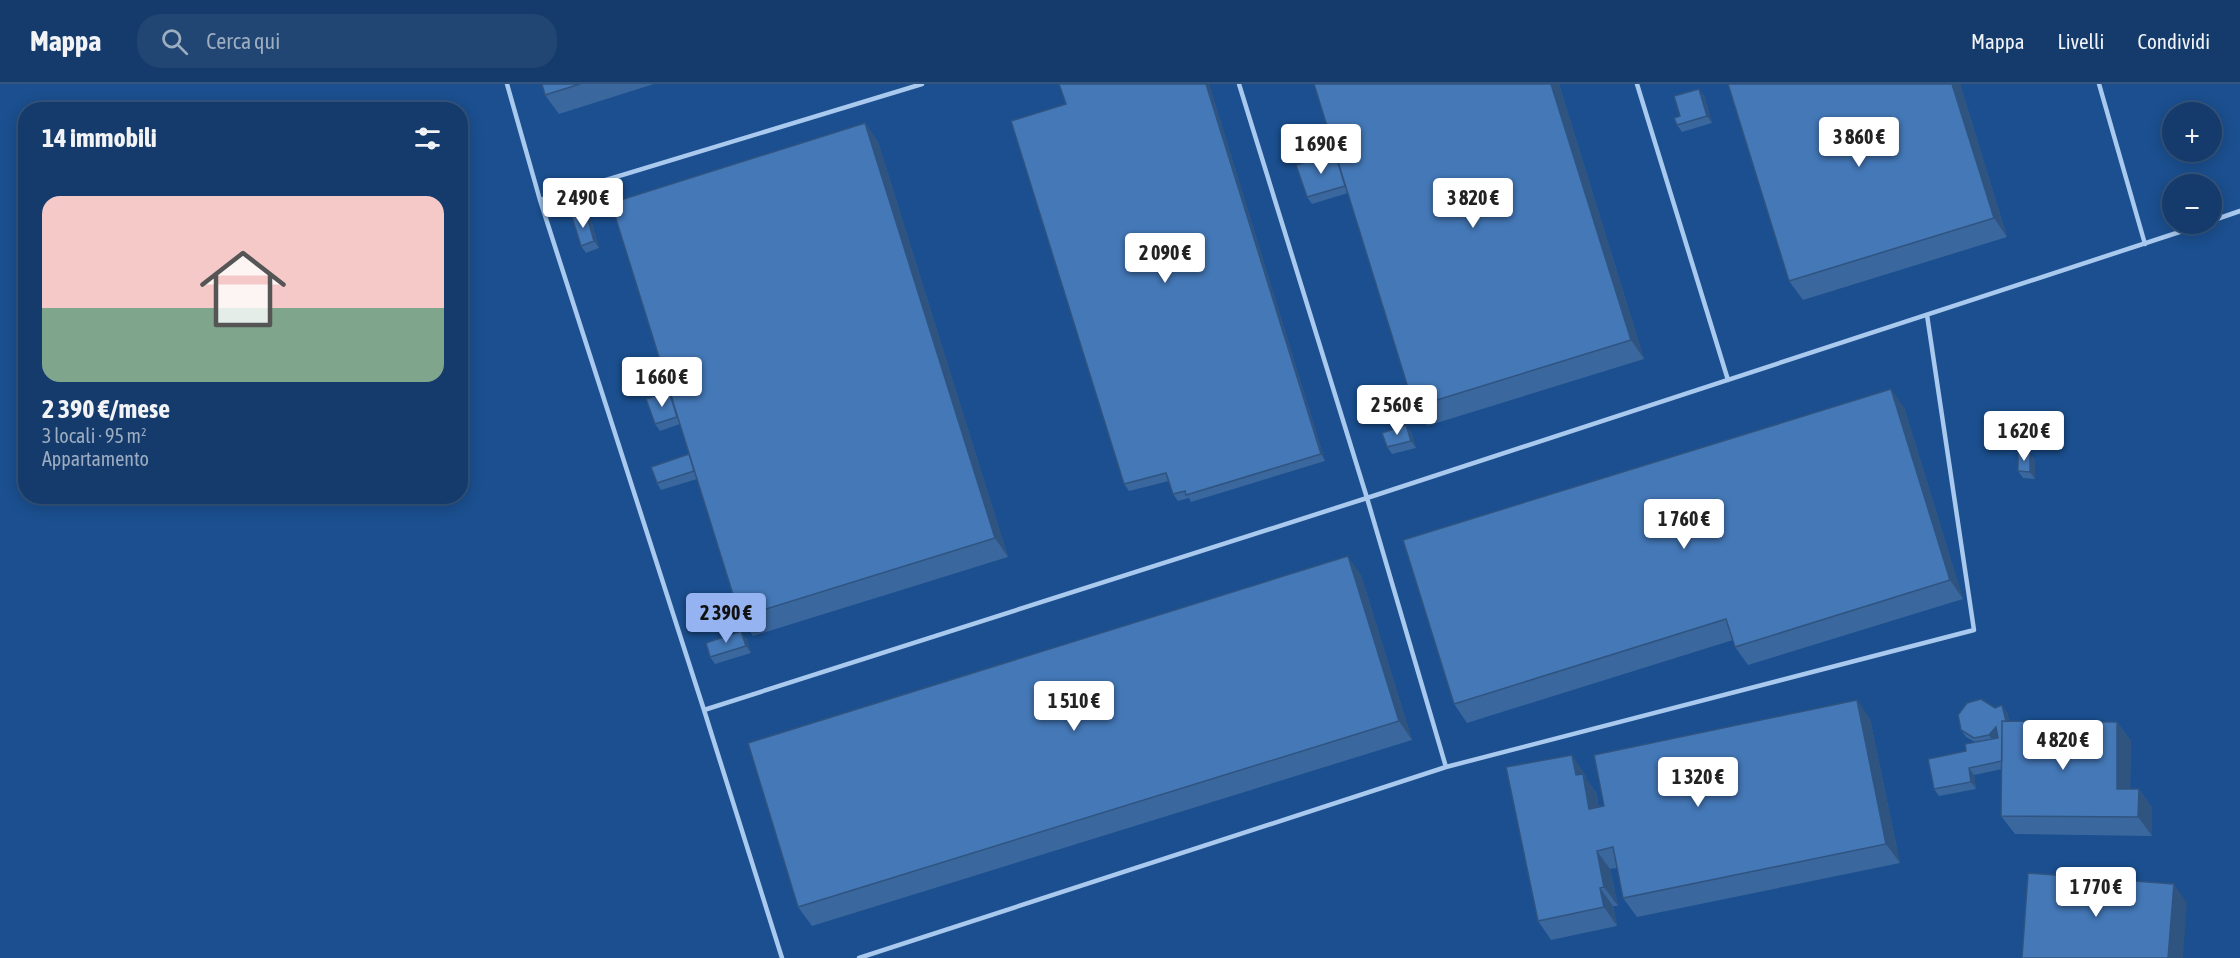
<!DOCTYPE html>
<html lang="it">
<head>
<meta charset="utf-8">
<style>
  :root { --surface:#143b6b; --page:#214673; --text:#f1f3f6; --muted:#9dadc1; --line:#33557e; --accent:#95b2f1 }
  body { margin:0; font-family:"Asap Condensed",sans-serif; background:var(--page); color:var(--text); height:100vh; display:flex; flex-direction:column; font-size:22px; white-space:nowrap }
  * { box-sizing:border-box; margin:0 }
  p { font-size:20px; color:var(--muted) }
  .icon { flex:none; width:33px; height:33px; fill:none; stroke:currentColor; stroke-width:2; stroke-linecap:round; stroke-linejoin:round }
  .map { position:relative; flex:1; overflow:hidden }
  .sheet { position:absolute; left:18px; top:18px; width:450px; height:402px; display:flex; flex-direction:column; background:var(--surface); border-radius:24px; box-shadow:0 3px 15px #0003,0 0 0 2px var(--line) }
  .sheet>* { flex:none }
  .fabs { position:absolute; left:2162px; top:18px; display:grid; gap:12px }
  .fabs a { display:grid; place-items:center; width:60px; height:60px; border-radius:50%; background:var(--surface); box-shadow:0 3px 15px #0003,0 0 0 2px var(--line); font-size:30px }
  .price { position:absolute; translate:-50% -51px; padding:0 14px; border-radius:6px; background:#fff; color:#222; font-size:20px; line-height:39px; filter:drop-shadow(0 2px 3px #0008) }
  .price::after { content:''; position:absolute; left:50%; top:36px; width:18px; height:14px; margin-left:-9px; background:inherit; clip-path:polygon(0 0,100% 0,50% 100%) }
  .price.current { background:var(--accent); color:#111 }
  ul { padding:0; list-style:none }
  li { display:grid; align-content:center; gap:12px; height:318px; padding:0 24px }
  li+li { border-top:2px solid var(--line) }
  li span { display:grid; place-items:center; height:186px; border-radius:18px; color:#555 }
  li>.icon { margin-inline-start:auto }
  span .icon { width:108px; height:108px; fill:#fffc; stroke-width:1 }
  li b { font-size:26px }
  h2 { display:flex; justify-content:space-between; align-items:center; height:72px; padding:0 24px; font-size:26px }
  header { display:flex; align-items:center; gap:36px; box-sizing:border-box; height:84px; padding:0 30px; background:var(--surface); border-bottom:2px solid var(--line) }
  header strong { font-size:28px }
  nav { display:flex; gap:33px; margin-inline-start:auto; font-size:21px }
  .search { width:420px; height:54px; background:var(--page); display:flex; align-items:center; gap:15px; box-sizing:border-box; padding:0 21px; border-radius:24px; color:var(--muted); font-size:22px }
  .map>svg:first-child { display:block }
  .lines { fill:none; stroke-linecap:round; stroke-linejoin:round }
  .service { stroke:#a9c9ee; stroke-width:4.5 }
  .wall { fill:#3a679d }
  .shaded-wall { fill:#305480 }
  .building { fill:#4478b7; stroke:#305480; stroke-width:1.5 }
</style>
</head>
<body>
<header>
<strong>Mappa</strong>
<div class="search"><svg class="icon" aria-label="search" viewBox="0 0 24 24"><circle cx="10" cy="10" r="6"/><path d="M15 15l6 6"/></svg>Cerca qui</div>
<nav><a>Mappa</a><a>Livelli</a><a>Condividi</a></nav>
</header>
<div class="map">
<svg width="2240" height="874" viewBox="0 0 2240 874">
  <rect width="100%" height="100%" fill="#1b4f8f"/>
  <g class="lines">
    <path class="service" d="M507,0l33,116
      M922,0l-382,116 164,510 663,-212 837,-274
      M1239,0l128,414 79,269 528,-137 -47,-315
      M1637,0l91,296
      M2099,0l46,160
      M2211,137l29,-10
      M704,626l78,248
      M859,874l587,-191"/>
  </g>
  <path class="wall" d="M542,0h112l-95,30 -14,-19z
    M1059,0h150l116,377 -134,41 -2,-4 -11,3 -5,-7 -4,-13 -40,10 -5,-7 -58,-380z
    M1559,0l85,275 -217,67 -13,-19 -66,-214 -36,11 -5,-7 28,-44z
    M1728,0h232l47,153 -204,63 -14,-19z
    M1699,5l5,7 8,27 -30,9 -5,-7 3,-9z
    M865,39l13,19 130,415 -255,79 -13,-19 -43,-138 -36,11 -4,-7 32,-29 -9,-30 -20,7 -5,-7 14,-33z
    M591,136l8,28 -13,5 -5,-7z
    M1904,323l59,192 -215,66 -13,-18 -2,-7 -266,83 -13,-19z
    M1411,348l5,16 -24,6 -5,-7z
    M2035,376v19l-12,-1 -5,-7z
    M1361,491l51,165 -600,186 -14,-19z
    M746,554l5,15 -36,11 -5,-7z
    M1857,616l13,19 30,144 -263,54 -14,-19 -6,-30 -7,1 8,37h-5l4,20 -66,14 -13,-19 47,-147 1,5 10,13 3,15 5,-1z
    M1995,624l12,4 2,9 108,1 14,19 -1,48h9l13,19v28l-137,-2 -14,-18 1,-47 -28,6 2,14 -37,7 -5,-7 32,-38 9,-9 -9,-5 -5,-7z"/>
  <path class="shaded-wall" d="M1206,0h3l116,377 -4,-7z
    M1551,0h8l85,275 -13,-19z
    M1952,0h8l47,153 -13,-19z
    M1699,5l5,7 8,27 -5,-7z
    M865,39l13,19 130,415 -13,-19z
    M586,129l5,7 8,28 -5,-7z
    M1891,305l13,18 59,192 -13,-19z
    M1406,341l5,7 5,16 -5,-7z
    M2030,369l5,7v19l-5,-7z
    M1348,472l13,19 51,165 -13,-19z
    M741,547l5,7 5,15 -5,-7z
    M1857,616l13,19 30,144 -14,-19z
    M2002,621l5,7 6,27 -4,-3z
    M2117,638l14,19 -1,67 -13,-19z
    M1996,643l5,7 -7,8 -5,-7z
    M1572,671l13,19 1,5 10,13 7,36 -14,-19 -13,-34z
    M1969,684l5,7 2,14 -5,-7z
    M2139,705l13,19v28l-14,-19z
    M1597,767l13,18 8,37 -14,-19z
    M2174,800l13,19 -4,55h-15z
    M1600,804l13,18 4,20 -13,-19z"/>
  <path class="building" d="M542,0h38l-35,11z
    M1059,0h147l115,370 -135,41 -1,-4 -12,3 -7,-21 -42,11 -113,-363 55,-17z
    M1314,0h237l80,256 -217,67z
    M1728,0h224l42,134 -205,63z
    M1699,5l8,27 -30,9 -3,-7 6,-2 -6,-20z
    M865,39l130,415 -255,79 -129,-414z
    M1335,69l10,33 -38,11 -11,-32z
    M586,129l8,28 -13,5 -9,-29z
    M1891,305l59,191 -215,67 -9,-28 -272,85 -51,-164z
    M669,307l8,26 -22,7 -9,-25z
    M1406,341l5,16 -24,6 -5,-14z
    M2018,369h12v19l-12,-1z
    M689,370l5,17 -37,12 -6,-16z
    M1348,472l51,165 -601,186 -50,-164z
    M741,547l5,15 -36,11 -4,-14z
    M1981,615l14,9 7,-3 4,16h-4v40l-33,7 2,14 -37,7 -6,-30 38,-8 -1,-7 33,-6 -2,-11 -7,8 -15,3 -13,-8 -3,-15 9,-12z
    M1857,616l29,144 -263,54 -10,-51 -16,4 7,36 -4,1 4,19 -66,14 -32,-154 66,-12 4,20 7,-1 6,35 15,-3 -10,-51z
    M2002,637l115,1v67h22l-1,28 -137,-1z
    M2028,789l146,11 -6,74h-146z"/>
</svg>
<div class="fabs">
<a>+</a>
<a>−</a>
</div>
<b class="price" style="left:1859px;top:84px">3 860 €</b>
<b class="price" style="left:1321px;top:91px">1 690 €</b>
<b class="price" style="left:583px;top:145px">2 490 €</b>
<b class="price" style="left:1473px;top:145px">3 820 €</b>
<b class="price" style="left:1165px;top:200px">2 090 €</b>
<b class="price" style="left:662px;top:324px">1 660 €</b>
<b class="price" style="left:1397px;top:352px">2 560 €</b>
<b class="price" style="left:2024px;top:378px">1 620 €</b>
<b class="price" style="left:1684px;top:466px">1 760 €</b>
<b class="price current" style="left:726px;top:560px">2 390 €</b>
<b class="price" style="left:1074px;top:648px">1 510 €</b>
<b class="price" style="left:2063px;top:687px">4 820 €</b>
<b class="price" style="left:1698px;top:724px">1 320 €</b>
<b class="price" style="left:2096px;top:834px">1 770 €</b>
<section class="sheet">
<h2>14 immobili<svg class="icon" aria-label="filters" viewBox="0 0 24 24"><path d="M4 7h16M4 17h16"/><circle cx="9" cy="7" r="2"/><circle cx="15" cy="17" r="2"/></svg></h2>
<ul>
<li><span style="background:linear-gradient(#f6c9c9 60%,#7fa58c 0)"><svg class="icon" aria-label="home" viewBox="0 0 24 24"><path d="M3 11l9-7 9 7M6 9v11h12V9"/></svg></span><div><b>2 390 €/mese</b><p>3 locali · 95 m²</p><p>Appartamento</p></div></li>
</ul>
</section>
</div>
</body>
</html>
